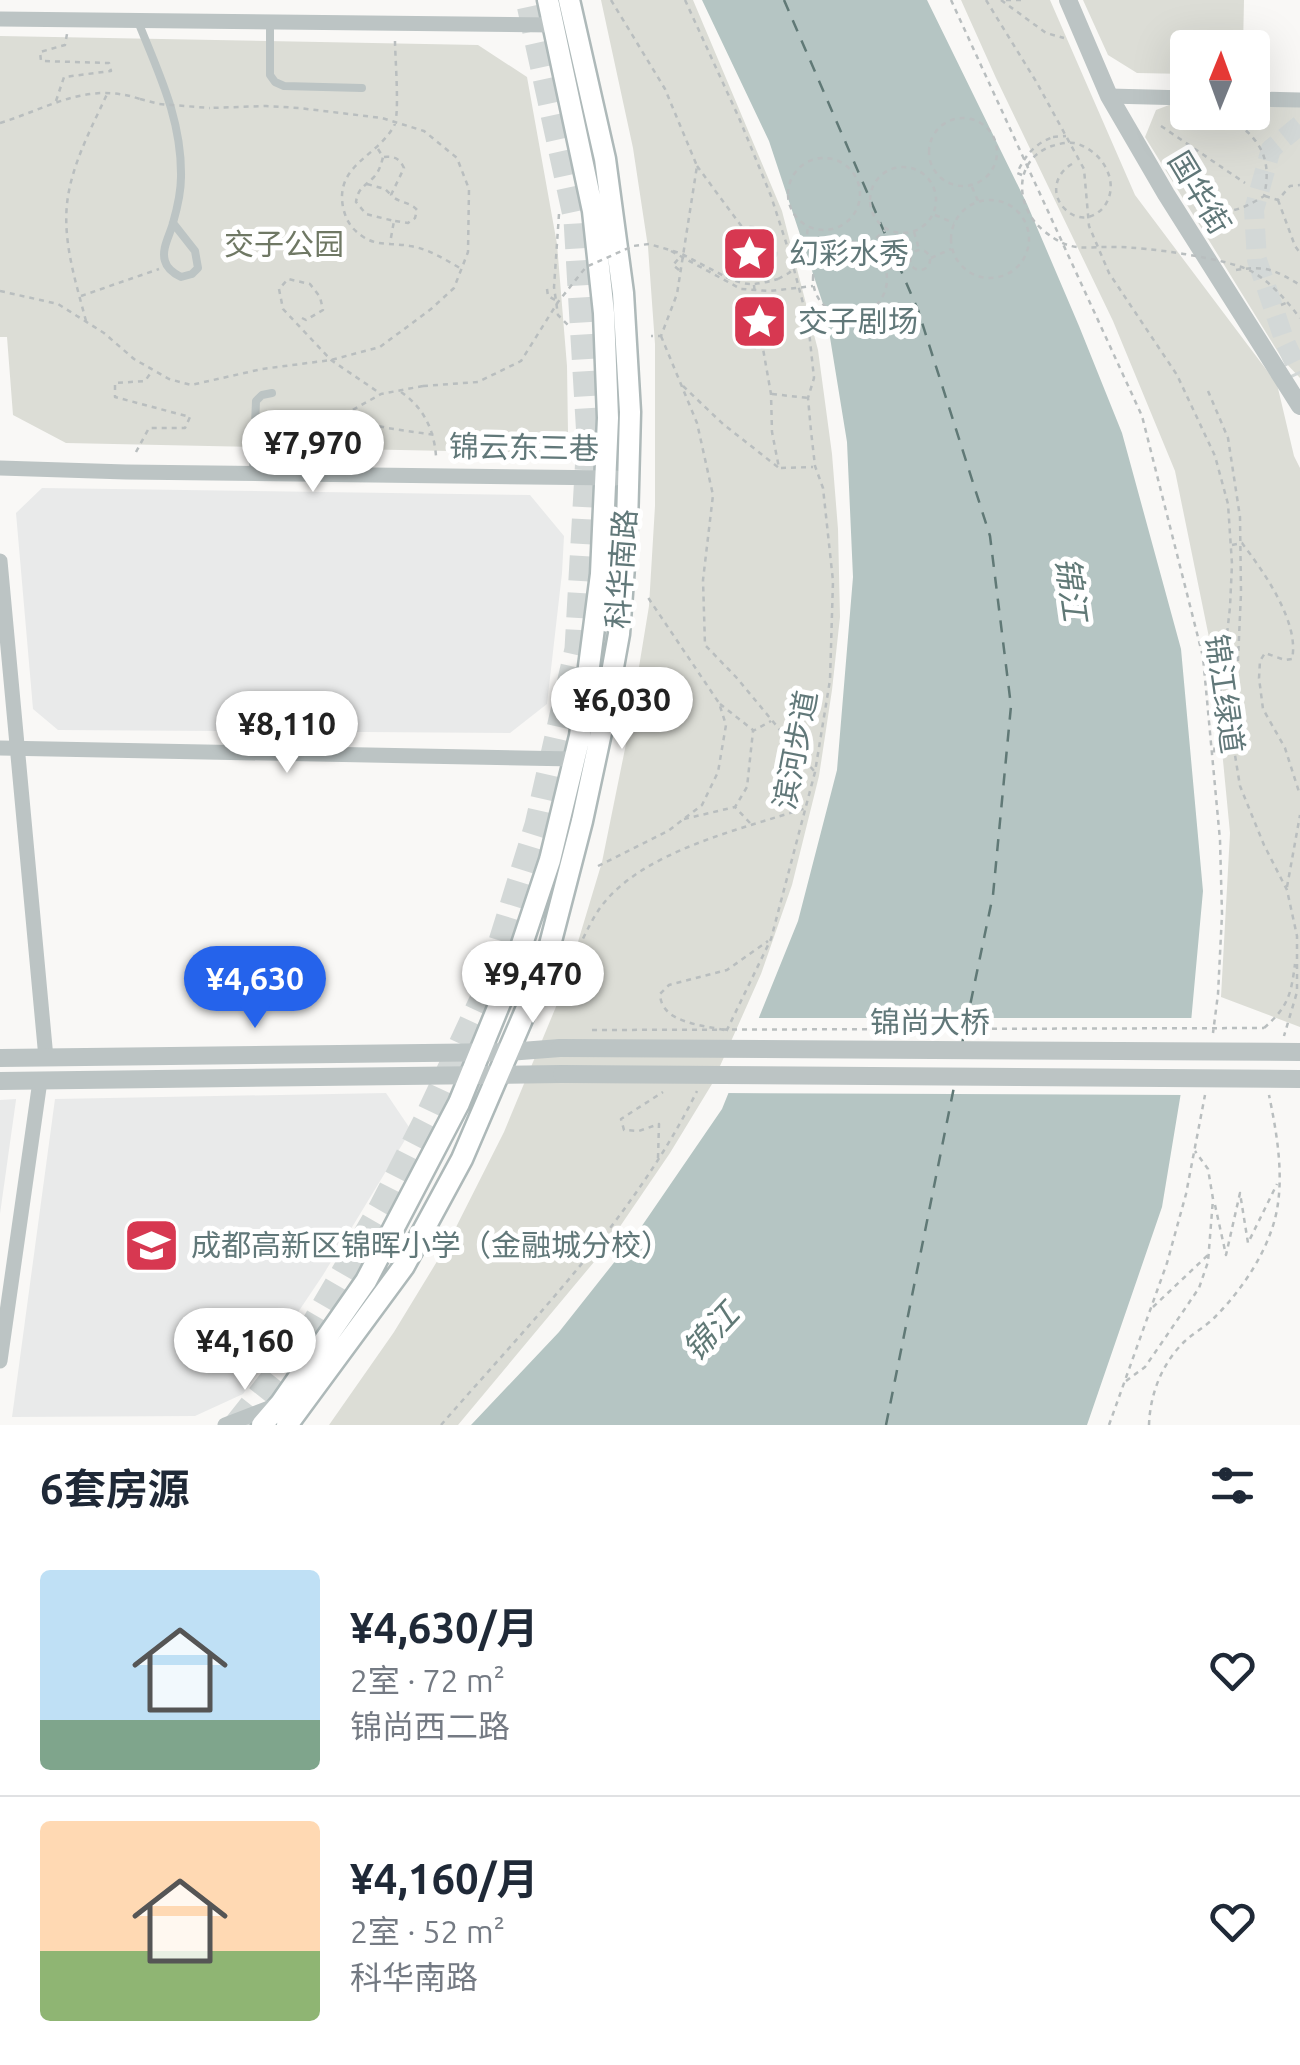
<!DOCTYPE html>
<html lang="zh">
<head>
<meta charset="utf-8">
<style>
  :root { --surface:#fff; --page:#f6f6f7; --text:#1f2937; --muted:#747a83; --line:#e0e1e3; --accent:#2563eb }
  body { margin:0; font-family:Ubuntu,"Noto Sans SC",sans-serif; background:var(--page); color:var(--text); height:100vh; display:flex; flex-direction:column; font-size:38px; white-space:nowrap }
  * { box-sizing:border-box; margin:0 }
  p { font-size:32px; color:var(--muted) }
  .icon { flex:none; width:55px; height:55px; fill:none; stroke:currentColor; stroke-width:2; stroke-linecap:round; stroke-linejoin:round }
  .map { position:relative; height:1425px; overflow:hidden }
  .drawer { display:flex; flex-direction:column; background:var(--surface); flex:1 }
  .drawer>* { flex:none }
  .needle { width:65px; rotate:1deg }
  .tools { position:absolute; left:1170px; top:30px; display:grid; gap:20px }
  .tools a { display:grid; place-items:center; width:100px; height:100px; border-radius:10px; background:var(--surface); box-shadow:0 10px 40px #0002; font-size:50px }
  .price { position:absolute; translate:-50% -85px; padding:0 22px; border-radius:35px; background:#fff; color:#222; font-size:32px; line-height:65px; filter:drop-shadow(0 2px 5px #0008) }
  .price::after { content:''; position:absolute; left:50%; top:60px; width:30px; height:22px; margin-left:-15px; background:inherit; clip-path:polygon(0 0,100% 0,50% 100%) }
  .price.active { background:var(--accent); color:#fff }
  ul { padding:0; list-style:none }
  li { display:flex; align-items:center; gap:30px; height:250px; padding:0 40px }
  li+li { border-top:2px solid var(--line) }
  li span { display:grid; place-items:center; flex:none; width:280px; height:200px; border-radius:10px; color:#555 }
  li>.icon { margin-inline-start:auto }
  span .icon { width:120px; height:120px; fill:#fffc; stroke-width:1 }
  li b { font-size:42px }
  h2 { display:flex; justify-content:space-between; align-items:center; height:120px; padding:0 40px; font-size:42px }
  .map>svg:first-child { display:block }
  .built { fill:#e9eaea }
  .green { fill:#dcddd6 }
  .water { fill:#b5c5c3 }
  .pier { fill:#f9f8f6 }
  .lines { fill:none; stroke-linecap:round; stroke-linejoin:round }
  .ferry { stroke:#607976; stroke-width:2.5; stroke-dasharray:12 10; stroke-linecap:butt }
  .secondary-tunnel { stroke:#d3d8d7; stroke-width:20; stroke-dasharray:20 10; stroke-linecap:butt }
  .trunk-tunnel { stroke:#d3d8d7; stroke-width:25; stroke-dasharray:25 12; stroke-linecap:butt }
  .secondary-casing { stroke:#aeb9b9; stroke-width:25 }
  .path { stroke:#b9bebf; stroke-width:2.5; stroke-dasharray:5 5; stroke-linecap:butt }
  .service { stroke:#bcc4c4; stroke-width:8 }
  .minor { stroke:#bcc4c4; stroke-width:15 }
  .tertiary { stroke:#bcc4c4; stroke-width:18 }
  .secondary { stroke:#fff; stroke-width:20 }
  .path-bridge { stroke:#b9bebf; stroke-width:2.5; stroke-dasharray:5 5; stroke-linecap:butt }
  .tertiary-bridge { stroke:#bcc4c4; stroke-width:18 }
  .labels { text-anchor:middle; stroke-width:10; stroke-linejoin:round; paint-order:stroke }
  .street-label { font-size:30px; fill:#617879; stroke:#fff }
  .park-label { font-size:30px; fill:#6f7864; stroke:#fff }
  .poi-label { font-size:30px; fill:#617879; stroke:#fff; text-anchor:start }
  .water-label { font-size:32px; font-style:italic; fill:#607976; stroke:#fff }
</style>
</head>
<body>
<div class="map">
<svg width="1300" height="1425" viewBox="0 0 1300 1425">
  <rect width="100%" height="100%" fill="#f9f8f6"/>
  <path class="built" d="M42,488l488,7 34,41 -2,37 -15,131 -37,29 -452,-3 -25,-21 -17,-196z
    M386,1093l25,37 -88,145 -80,119 -48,22 -183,1 43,-318z
    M16,1099v1l-16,114v-114z"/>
  <path class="green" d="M601,0h92l89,211 36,139 14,104 6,75 2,88 -8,73 -13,86 -27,109 -31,89 -49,110 -42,69 -66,97 -146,175h-129l65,-93 53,-87 57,-113 61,-147 37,-123 26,-128 21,-128 6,-100v-162l-7,-97 -15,-99z
    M961,0h89l85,195 142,189 17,72 6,12v559l-79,-30 9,-164 -17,-176 -38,-186 -62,-150 -117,-243z
    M1083,0h161l-1,47 -55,1 -1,26 -50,-1 -29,-18z
    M0,36l478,9 49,32 30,167 10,122 1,67 -20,20 -482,-10 -53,-28 -6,-78h-7z
    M1169,105h18l1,7h64l1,-6 47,1v271l-17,-18 -138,-223 11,-27z"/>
  <path class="water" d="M702,0h225l100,204 52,122 43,107 59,216 22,242 -14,153 -27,163 -75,218h-616l88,-93 76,-96 87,-127 76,-188 39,-151 16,-193 -6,-135 -21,-129 -57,-172z"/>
  <path class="pier" d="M754,1018h443l-11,77 -462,-2z"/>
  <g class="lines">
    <path class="ferry" d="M784,0l134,310 72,226 21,170 -18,189 -31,149
      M886,1425l68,-338"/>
    <path class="secondary-tunnel" d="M1300,125l-29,24 -17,61 3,50 28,82 15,32"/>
    <path class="trunk-tunnel" d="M607,249l10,80
      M603,678l13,-125
      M236,1425l72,-91 73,-126 44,-86 60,-129 52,-168 40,-176 12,-211 -13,-218 -48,-220"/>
    <defs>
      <path id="secondary" d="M262,1425l19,-22 85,-122 93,-178 54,-132 37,-111 30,-124 21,-162 7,-156 -4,-105 -11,-102 -45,-211
        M287,1425l117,-159 58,-107 82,-191 38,-147 20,-93 17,-94 8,-109 3,-113 -7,-119 -18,-134 -36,-159"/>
    </defs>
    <use href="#secondary" class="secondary-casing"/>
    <path class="path" d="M611,0l54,89 32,77 -20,128 -16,42h-10
      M685,0l54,118 32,78 20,62 17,64 6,56 -6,20 3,33 4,35 8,22 10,93 -3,99 -15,92 -44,167 -46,95
      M951,0l191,416 61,241 17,183 2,74 -4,80 -5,39
      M986,0l51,83 47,86 5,57 20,47 68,102 38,81 13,48 4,60 -2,43 -16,146
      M1001,0l45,33 18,5
      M1006,0h16
      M395,41c0,16 5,75 -1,85 -17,31 -59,39 -51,81 3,14 9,23 22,31 13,8 30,5 45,8 19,3 34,13 50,22
      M56,101l8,-24 47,-6 -2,-8 -68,-2 -1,-9 25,-7 2,-11
      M929 152a34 34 0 1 1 68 0a34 34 0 1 1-68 0Z
      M0,123c49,-15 87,-42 140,-24
      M1161,126l84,57
      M1053,137l13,-1
      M378,149l5,8c-2,8 -4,15 -10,21 -9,9 -15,10 -17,24l10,12 28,7 -4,22
      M384,157c11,-1 16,2 20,11l-13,27c7,8 20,7 26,15l-2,8 -7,5 -13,-2
      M788 194a36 36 0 1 1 72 0a36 36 0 1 1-72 0Z
      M697,166l45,61
      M870 200a33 33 0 1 1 66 0a33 33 0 1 1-66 0Z
      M367,184l18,5 6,6
      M972,187l6,14
      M1265,196l13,4 12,-14 10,-1
      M951 239a39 39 0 1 1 78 0a39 39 0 1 1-78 0Z
      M1278,200l17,46 5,7
      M1195,206c28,10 44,6 69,-10 10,-43 -9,-62 -42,-83
      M559,214l-5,73 4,28 12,12
      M935,215l19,8
      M724 253a26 26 0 1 1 52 0a26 26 0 1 1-52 0Z
      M914,232l5,17
      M813 279a37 37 0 1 1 74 0a37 37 0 1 1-74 0Z
      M869,245l16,-15
      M910 260a10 10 0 1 1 20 0a10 10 0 1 1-20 0Z
      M931,258l20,-9
      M799,263l7,-20 2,-17
      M888,269l21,-5
      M679,270l-6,-5 7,-8
      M1236,270c30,-5 39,0 64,15
      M726,277c22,10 29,8 52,2
      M754,285l2,21
      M0,291l58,13 46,29 30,26 35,20 22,6 71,-16 69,-9 49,-13 51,-38 23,-21 14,-36 1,-63 -12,-31 -33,-27 -42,-13 -83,-10 -33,-2 -56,2
      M81,296l78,-27
      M735 325a23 23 0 1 1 46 0a23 23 0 1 1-46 0Z
      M1281,305l7,-3
      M302,318l4,2 17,-10 -3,-13 -10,-13 -22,-5 -9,10 4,20 48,51 50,34
      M86,321c-10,-38 -23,-78 -19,-117 4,-39 25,-77 41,-112
      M661,336l36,87 16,72 -10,85 2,65 31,32 78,94
      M423,386l-42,8 -41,23 47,11 48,7
      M683,386l40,38 56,44 -7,-36 -1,-38 -9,-51
      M1208,391l20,47 12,79 1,76 -7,156 6,37 24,59 23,45 10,46v56l-13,44
      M401,392c22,15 33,37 35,64
      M772,394l36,4
      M136,452l13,-24h36l5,-11 -75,-20v-14l30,-2 7,-10
      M781,468l32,-1
      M1232,545l10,-2c21,28 58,79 50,116l-7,1 -20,-7 -5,8 -1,17 4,31 22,39 15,47
      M720,704l33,26
      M684,819l51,-12
      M750,823l-15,-16 12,-20 6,-56 18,-10
      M598,866l70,-35 34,-26 16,-33 8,-47 -7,-22 -72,-107
      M1287,887l13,-72
      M562,984c11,-22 24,-56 38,-76 41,-57 142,-79 206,-100
      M1264,1028c24,-21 27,-33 31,-64
      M724,1030c-22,-5 -63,-7 -64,-36l9,-9 58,-15 41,-29
      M658,1158l1,-34 -20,7 -15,-1 -3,-11 42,-27
      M1215,1205l11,50 14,-62 8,50 29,-59
      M1153,1307l56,-53
      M1126,1381l19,-14 20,-29 34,-50 9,-26 5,-63 -5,-30 -13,-18
      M441,1425c92,-106 194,-208 256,-334
      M1109,1425l58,-162 19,-69 19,-99
      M1149,1425c1,-31 13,-62 36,-84 9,-8 21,-15 30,-24 29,-29 58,-73 63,-114 5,-35 -2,-74 -9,-108"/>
    <path class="service" d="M137,19c21,53 45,100 44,158 0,15 -4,32 -8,46 -3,12 -12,26 -8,38 2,8 10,13 16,16l11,-3 6,-6 -3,-17 -22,-28
      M270,21v54l5,7 9,4 78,2
      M253,472l3,-71 6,-6 10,-2"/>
    <path class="minor" d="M0,19l554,6
      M1109,96l79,2
      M1252,99l48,1
      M0,468l126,4 490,6
      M0,561l46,497
      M0,748l574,11
      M0,1361l40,-280
      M225,1425l52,-20"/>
    <path class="tertiary" d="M1068,0l41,96 57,98 134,212
      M0,1058l508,-6 52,-4
      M0,1081l562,-7"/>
    <use href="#secondary" class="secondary"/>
    <path class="path-bridge" d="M140,99l19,5 51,4
      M1072,164c-16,9 -22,29 -8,44 26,28 66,-12 36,-49 -6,-7 -16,-14 -26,-16 -7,-1 -16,1 -22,3 -40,14 -37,62 -8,85 28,23 41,15 72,16 30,0 109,11 135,24 20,11 35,29 49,47
      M1022,175l-5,-2c8,-17 17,-29 36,-36
      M671,251l70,38 29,2 43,-5
      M778,279l11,-6 10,-10
      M547,289l1,7 9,5
      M423,386l55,-4 43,-21 37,-59 28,-35 47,-21 16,-2 31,9 46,24
      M592,1030l672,-2"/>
    <path class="tertiary-bridge" d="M560,1048l740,4
      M562,1074l738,5"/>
  </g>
  <defs>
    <symbol id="sight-square" viewBox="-11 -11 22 22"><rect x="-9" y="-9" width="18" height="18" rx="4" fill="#d73851" stroke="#fff"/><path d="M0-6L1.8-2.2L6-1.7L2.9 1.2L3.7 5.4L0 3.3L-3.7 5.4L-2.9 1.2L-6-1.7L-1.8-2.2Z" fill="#fff"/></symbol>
    <symbol id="school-square" viewBox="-11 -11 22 22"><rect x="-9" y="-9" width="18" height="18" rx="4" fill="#d73851" stroke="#fff"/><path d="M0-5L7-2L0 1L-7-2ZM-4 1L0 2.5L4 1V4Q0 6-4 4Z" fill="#fff"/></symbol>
  </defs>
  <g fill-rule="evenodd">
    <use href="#sight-square" x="718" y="222" width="63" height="63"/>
    <use href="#sight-square" x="728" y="290" width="63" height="63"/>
    <use href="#school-square" x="120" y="1214" width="63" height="63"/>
  </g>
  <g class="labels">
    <g class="street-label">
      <text transform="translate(1199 193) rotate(59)" y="10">国华街</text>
      <text transform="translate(524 448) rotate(1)" y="10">锦云东三巷</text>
      <text transform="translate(622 569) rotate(-86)" y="10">科华南路</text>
      <text transform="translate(1224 694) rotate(82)" y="10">锦江绿道</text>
      <text transform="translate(796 750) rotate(-79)" y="10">滨河步道</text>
      <text x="930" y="1033">锦尚大桥</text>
    </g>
    <g class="park-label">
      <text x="284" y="255">交子公园</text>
    </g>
    <g class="poi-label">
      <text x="789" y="264">幻彩水秀</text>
      <text x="798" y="332">交子剧场</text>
      <text x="191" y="1256">成都高新区锦晖小学（金融城分校）</text>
    </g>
    <g class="water-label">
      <text transform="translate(1071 589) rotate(82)" y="11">锦江</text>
      <text transform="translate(711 1332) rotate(-47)" y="11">锦江</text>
    </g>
  </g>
</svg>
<div class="tools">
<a><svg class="needle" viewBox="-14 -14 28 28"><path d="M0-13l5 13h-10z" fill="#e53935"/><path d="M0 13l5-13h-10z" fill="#747a83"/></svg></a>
</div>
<b class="price" style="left:313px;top:495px">¥7,970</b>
<b class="price" style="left:622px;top:752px">¥6,030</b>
<b class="price" style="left:287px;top:776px">¥8,110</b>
<b class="price" style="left:533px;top:1026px">¥9,470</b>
<b class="price active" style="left:255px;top:1031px">¥4,630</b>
<b class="price" style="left:245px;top:1393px">¥4,160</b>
</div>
<section class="drawer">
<h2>6套房源<svg class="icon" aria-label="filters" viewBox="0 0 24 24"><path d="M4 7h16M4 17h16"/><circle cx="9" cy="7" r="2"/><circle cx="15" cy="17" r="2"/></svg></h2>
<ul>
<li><span style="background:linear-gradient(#bfe0f5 75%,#7fa58c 0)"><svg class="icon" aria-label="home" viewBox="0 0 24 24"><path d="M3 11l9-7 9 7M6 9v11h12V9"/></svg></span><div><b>¥4,630/月</b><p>2室 · 72 m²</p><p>锦尚西二路</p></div><svg class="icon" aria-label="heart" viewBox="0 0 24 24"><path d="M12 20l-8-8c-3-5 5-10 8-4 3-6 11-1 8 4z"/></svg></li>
<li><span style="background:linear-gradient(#ffd9b3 65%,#8fb573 0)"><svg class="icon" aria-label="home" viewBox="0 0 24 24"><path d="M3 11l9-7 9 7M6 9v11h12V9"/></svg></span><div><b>¥4,160/月</b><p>2室 · 52 m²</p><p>科华南路</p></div><svg class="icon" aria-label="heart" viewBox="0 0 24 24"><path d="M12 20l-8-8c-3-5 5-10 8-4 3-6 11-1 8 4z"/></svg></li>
</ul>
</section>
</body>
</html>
